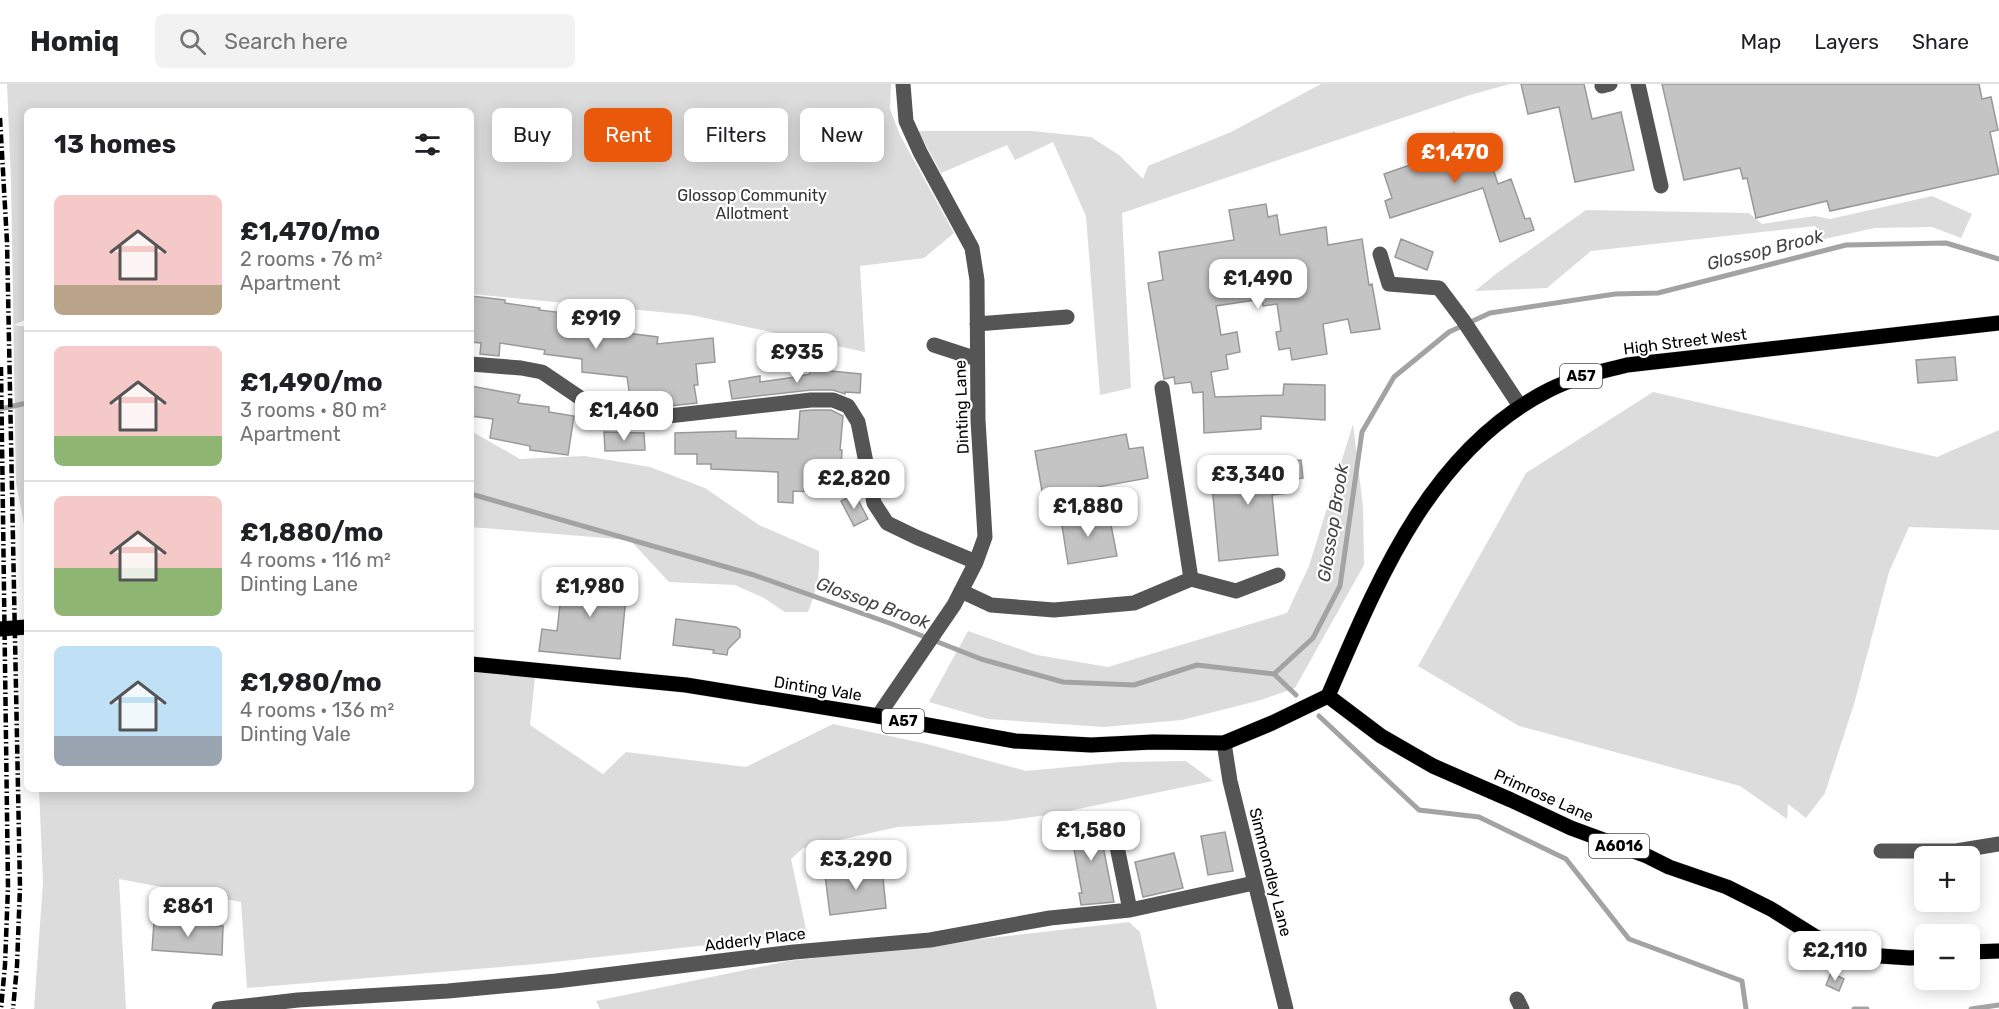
<!DOCTYPE html>
<html lang="en">
<head>
<meta charset="utf-8">
<style>
  :root { --surface:#fff; --page:#f2f2f2; --text:#202124; --muted:#757577; --line:#e0e0e0; --accent:#ea580c }
  body { margin:0; font-family:Rubik,sans-serif; background:var(--page); color:var(--text); height:100vh; display:flex; flex-direction:column; font-size:22px; white-space:nowrap }
  * { box-sizing:border-box; margin:0 }
  p { font-size:20px; color:var(--muted) }
  .icon { flex:none; width:33px; height:33px; fill:none; stroke:currentColor; stroke-width:2; stroke-linecap:round; stroke-linejoin:round }
  .map { position:relative; flex:1; overflow:hidden }
  .drawer { position:absolute; left:24px; top:24px; width:450px; height:684px; display:flex; flex-direction:column; background:var(--surface); border-radius:9px; box-shadow:0 3px 15px #0003 }
  .drawer>* { flex:none }
  .top-card { position:absolute; left:492px; top:24px; width:570px; height:54px; display:flex; gap:12px }
  .tools { position:absolute; left:1914px; top:762px; display:grid; gap:12px }
  .tools a { display:grid; place-items:center; width:66px; height:66px; border-radius:9px; background:var(--surface); box-shadow:0 3px 15px #0003; font-size:30px }
  .price { position:absolute; translate:-50% -51px; padding:0 14px; border-radius:12px; background:#fff; color:#222; font-size:20px; line-height:39px; filter:drop-shadow(0 2px 3px #0008) }
  .price::after { content:''; position:absolute; left:50%; top:36px; width:18px; height:14px; margin-left:-9px; background:inherit; clip-path:polygon(0 0,100% 0,50% 100%) }
  .price.active { background:var(--accent); color:#fff }
  ul { padding:0; list-style:none }
  li { display:flex; align-items:center; gap:18px; height:150px; padding:0 30px }
  li+li { border-top:2px solid var(--line) }
  li span { display:grid; place-items:center; flex:none; width:168px; height:120px; border-radius:9px; color:#555 }
  li>.icon { margin-inline-start:auto }
  span .icon { width:72px; height:72px; fill:#fffc; stroke-width:1 }
  li b { font-size:26px }
  h2 { display:flex; justify-content:space-between; align-items:center; height:72px; padding:0 30px; font-size:26px }
  .chip { padding:0 21px; border-radius:9px; background:var(--surface); box-shadow:0 3px 15px #0003; font-size:21px; line-height:54px }
  .chip.active { background:var(--accent); color:#fff }
  header { display:flex; align-items:center; gap:36px; box-sizing:border-box; height:84px; padding:0 30px; background:var(--surface); border-bottom:2px solid var(--line) }
  header strong { font-size:28px }
  nav { display:flex; gap:33px; margin-inline-start:auto; font-size:21px }
  .search { width:420px; height:54px; background:var(--page); display:flex; align-items:center; gap:15px; box-sizing:border-box; padding:0 21px; border-radius:9px; color:var(--muted); font-size:22px }
  .map>svg:first-child { display:block }
  .green { fill:#dcdcdc }
  .lines { fill:none; stroke-linecap:round; stroke-linejoin:round }
  .stream { stroke:#a3a3a3; stroke-width:5 }
  .building { fill:#c4c4c4; stroke:#999; stroke-width:1.5 }
  .major-casing { stroke:#dbdbdb; stroke-width:16 }
  .minor { stroke:#555; stroke-width:15 }
  .major { stroke:#000; stroke-width:15 }
  .rail { stroke:#000; stroke-width:4.5; stroke-dasharray:9 3 1.5 3; stroke-linecap:butt }
  .labels { text-anchor:middle; stroke-width:4.5; stroke-linejoin:round; paint-order:stroke }
  .shield { fill:#fff; stroke:#4c4c4c; stroke-width:1.5 }
  .shield-label { font-size:15px; font-weight:bold; fill:#000 }
  .park-label { font-size:16px; fill:#333; stroke:#fff }
  .street-label { font-size:16px; fill:#000; stroke:#fff }
  .water-label { font-size:18px; font-style:italic; fill:#444; stroke:#fff }
</style>
</head>
<body>
<header>
<strong>Homiq</strong>
<div class="search"><svg class="icon" aria-label="search" viewBox="0 0 24 24"><circle cx="10" cy="10" r="6"/><path d="M15 15l6 6"/></svg>Search here</div>
<nav><a>Map</a><a>Layers</a><a>Share</a></nav>
</header>
<div class="map">
<svg width="1999" height="925" viewBox="0 0 1999 925">
  <rect width="100%" height="100%" fill="#fff"/>
  <path class="green" d="M7,0h884l-1,25 10,26 54,98 -30,25 -64,8 5,86 -174,-37 -220,-21v-183h-444v208l-13,6 13,2v213l-11,-57 -5,-301z
    M1321,0h189l-40,11 -348,118 9,175 -31,7 -14,-179 -33,-74 -38,18 -8,-15 -66,28 -23,-42h114l59,6 28,18 24,24 5,-13 83,-34z
    M1932,112l40,18 -11,24 -29,-11 -57,1 -60,13 1,-15 -225,25 -44,37 -72,3 22,-18 89,-63 163,3 13,11 53,-8 15,3z
    M1653,308l284,65 62,-27v100l-90,-3 -20,45 -35,132 -29,89 -19,25 -18,-14 -1,15 -47,-33 -221,-60 -101,-60 108,-193z
    M1353,340l10,83 1,58 -69,123 -34,12 -79,20 -78,7 -116,-8 -59,-17 39,-71 69,24 71,12 179,-54 22,-47z
    M471,347l49,28 65,-3 65,11 55,21 54,37 60,26c1,27 -2,37 -11,61h-23l-21,-14 -29,-13 -66,-3 -39,-42 -159,-13z
    M471,587l64,6 -5,48 73,49 23,-22 120,15 87,-43 94,20 99,27 95,-9 65,-1 27,20 -159,33 -50,7 -106,6 -95,21 -12,11 16,75 -271,30 -289,24 -6,-86 -122,-23 7,130h-92l9,-127 -4,-93h432z
    M1129,838l11,10 17,77h-557l-4,-8 192,-40z"/>
  <g class="lines">
    <path class="stream" d="M0,325l27,-6
      M471,410l283,81 138,49 89,35 82,23 71,3 63,-20 77,9 39,-36 27,-52 22,-154 32,-55 55,-45 41,-19 125,-19 43,-1 188,-48 100,-2 53,16
      M1274,590l22,21
      M1319,632l100,94 60,7 87,42 63,80 113,42 4,28
      M1854,925h13
      M1971,925l28,-4"/>
  </g>
  <path class="building" d="M1521,0h63l8,35 29,-7 13,58 -59,12 -16,-75 -31,7z
    M1662,0h317l3,15 9,-2 7,33 -8,2 9,42 -169,37 -3,-10 -71,17 -9,-40 -4,1 -3,-11 -56,12z
    M1454,49l7,20 24,-8 13,39 13,-5 14,40 5,-1 4,12 -34,12 -17,-54 -93,30 -5,-17 7,-3 -8,-24 29,-10 -5,-16z
    M1266,120l2,13 9,-2 3,20 46,-8 2,18 34,-6 7,46 3,-1 8,45 -29,4 -3,-14 -25,5 4,30 -35,6 -2,-12 -11,2 -3,-18 5,-1 -4,-27 -14,2 -1,-7 -46,7 5,29 16,-3 3,20 -14,3 2,14 -17,3 4,25 68,-2 1,-11 41,1v35l-64,-4v13l-57,4 -1,-41 -10,1 -2,-11 -16,2 -1,-7 -10,2 -16,-96 15,-3 -4,-28 75,-12 -5,-30z
    M1401,155l32,13 -6,18 -32,-13z
    M471,212l34,4v3l35,5 -1,2 49,6 -2,12 72,9 -1,7 56,-6 2,24 -19,2 2,21h-4l3,18 -65,7 -5,-33 -45,-5v-13l-38,-5 1,-4 -45,-7 -1,13 -19,-2 1,-11 -10,-1z
    M1955,273l2,23 -39,3 -2,-23z
    M810,285l51,5 -1,19 -15,-1v2l-12,-4h-22l-79,9 -3,-18 31,-5v6l36,-5 14,-3z
    M471,302l49,9 -2,8 31,4v5l25,4 -6,39 -38,-5v-4l-40,-8 3,-19 -22,-3z
    M812,326h19l12,6 -3,34h2l-2,43 -47,-2v12l-15,-1v-30l-67,-3v-5h-14v-10h-22v-21l61,-2v7l62,1 2,-28z
    M604,348l40,1 1,17 -40,1z
    M1126,350l3,15 14,-2 5,31 -105,19 -8,-46z
    M1301,376l2,18 -18,2 2,13 -15,2 6,60 -59,6 -7,-76 -10,1 -2,-17z
    M855,410l13,25 -14,7 -13,-25z
    M1104,428l3,13h4l6,31 -49,8 -7,-45z
    M598,489l30,3 -8,83 -81,-8 3,-22 15,2 6,-52 34,3z
    M676,535l60,8 4,3v7l-12,12 -1,6 -14,-2 1,-3 -41,-5z
    M1097,731l17,87 -33,3 -2,-12h3l-13,-72z
    M1225,748l8,39 -25,4 -7,-39z
    M1174,769l9,35 -40,9 -8,-35z
    M882,784l4,40 -56,7 -5,-40z
    M154,838l69,4 -1,29 -70,-5z
    M1831,889l13,6 -5,12 -13,-6z"/>
  <g class="lines">
    <defs>
      <path id="major" d="M0,545l27,-2
        M471,580l215,21 192,31 137,25 76,4 62,-3 71,1 48,-20 56,-27
        M1328,612c50,-116 102,-246 221,-306 25,-13 51,-18 78,-25l372,-42
        M1328,612l53,40 52,30 78,34 60,28 76,28 22,11 58,20 44,22 45,28 50,18 44,3 14,-1
        M1970,868l29,-1"/>
    </defs>
    <use href="#major" class="major-casing"/>
    <path class="minor" d="M1638,0l23,102
      M1602,2l8,-2
      M1380,170l9,30 50,4 24,32 57,86
      M977,240l90,-7
      M934,261l43,14
      M471,280l50,4 21,4 65,44 26,4 178,-20h22l15,6 10,16 16,81 13,20 29,14 60,25
      M1191,495l45,12 42,-16
      M961,507l30,14 63,5 80,-7 57,-24 -29,-191
      M878,632l76,-111 22,-43 9,-25 -7,-117 -1,-140 -5,-32 -52,-96 -14,-31 -3,-37
      M1224,659l6,38 56,228
      M1113,743l17,83
      M1881,767h75l43,-7
      M1517,915l5,10
      M219,925l79,-9 150,-9 108,-10 238,-29 136,-12 120,-22 80,-8 124,-27"/>
    <use href="#major" class="major"/>
    <path class="rail" d="M0,34l7,124 13,645 -3,79 -4,43
      M1,283l7,520 -3,78 -4,44"/>
  </g>
  <g class="labels">
    <g class="shield">
      <rect x="1560" y="280" width="42" height="24" rx="4.5"/>
      <rect x="882" y="625" width="42" height="24" rx="4.5"/>
      <rect x="1589" y="750" width="60" height="24" rx="4.5"/>
    </g>
    <g class="shield-label">
      <text x="1581" y="297">A57</text>
      <text x="903" y="642">A57</text>
      <text x="1619" y="767">A6016</text>
    </g>
    <g class="park-label">
      <text x="752" y="117">Glossop Community<tspan x="752" dy="18">Allotment</tspan></text>
    </g>
    <g class="street-label">
      <text transform="translate(1685 257) rotate(-7)" y="6">High Street West</text>
      <text transform="translate(961 323) rotate(-92)" y="6">Dinting Lane</text>
      <text transform="translate(818 604) rotate(9)" y="6">Dinting Vale</text>
      <text transform="translate(1544 711) rotate(24)" y="6">Primrose Lane</text>
      <text transform="translate(1271 788) rotate(76)" y="6">Simmondley Lane</text>
      <text transform="translate(755 855) rotate(-7)" y="6">Adderly Place</text>
    </g>
    <g class="water-label">
      <text transform="translate(1765 166) rotate(-14)" y="6">Glossop Brook</text>
      <text transform="translate(1333 439) rotate(-81)" y="6">Glossop Brook</text>
      <text transform="translate(873 519) rotate(20)" y="6">Glossop Brook</text>
    </g>
  </g>
</svg>
<div class="tools">
<a>+</a>
<a>−</a>
</div>
<b class="price active" style="left:1455px;top:100px">£1,470</b>
<b class="price" style="left:1258px;top:226px">£1,490</b>
<b class="price" style="left:596px;top:266px">£919</b>
<b class="price" style="left:797px;top:300px">£935</b>
<b class="price" style="left:624px;top:358px">£1,460</b>
<b class="price" style="left:1248px;top:422px">£3,340</b>
<b class="price" style="left:854px;top:426px">£2,820</b>
<b class="price" style="left:1088px;top:454px">£1,880</b>
<b class="price" style="left:590px;top:534px">£1,980</b>
<b class="price" style="left:1091px;top:778px">£1,580</b>
<b class="price" style="left:856px;top:807px">£3,290</b>
<b class="price" style="left:188px;top:854px">£861</b>
<b class="price" style="left:1835px;top:898px">£2,110</b>
<div class="top-card">
<a class="chip">Buy</a>
<a class="chip active">Rent</a>
<a class="chip">Filters</a>
<a class="chip">New</a>
</div>
<section class="drawer">
<h2>13 homes<svg class="icon" aria-label="filters" viewBox="0 0 24 24"><path d="M4 7h16M4 17h16"/><circle cx="9" cy="7" r="2"/><circle cx="15" cy="17" r="2"/></svg></h2>
<ul>
<li><span style="background:linear-gradient(#f6c9c9 75%,#b9a48a 0)"><svg class="icon" aria-label="home" viewBox="0 0 24 24"><path d="M3 11l9-7 9 7M6 9v11h12V9"/></svg></span><div><b>£1,470/mo</b><p>2 rooms · 76 m²</p><p>Apartment</p></div></li>
<li><span style="background:linear-gradient(#f6c9c9 75%,#8fb573 0)"><svg class="icon" aria-label="home" viewBox="0 0 24 24"><path d="M3 11l9-7 9 7M6 9v11h12V9"/></svg></span><div><b>£1,490/mo</b><p>3 rooms · 80 m²</p><p>Apartment</p></div></li>
<li><span style="background:linear-gradient(#f6c9c9 60%,#8fb573 0)"><svg class="icon" aria-label="home" viewBox="0 0 24 24"><path d="M3 11l9-7 9 7M6 9v11h12V9"/></svg></span><div><b>£1,880/mo</b><p>4 rooms · 116 m²</p><p>Dinting Lane</p></div></li>
<li><span style="background:linear-gradient(#bfe0f5 75%,#9aa5b1 0)"><svg class="icon" aria-label="home" viewBox="0 0 24 24"><path d="M3 11l9-7 9 7M6 9v11h12V9"/></svg></span><div><b>£1,980/mo</b><p>4 rooms · 136 m²</p><p>Dinting Vale</p></div></li>
</ul>
</section>
</div>
</body>
</html>
